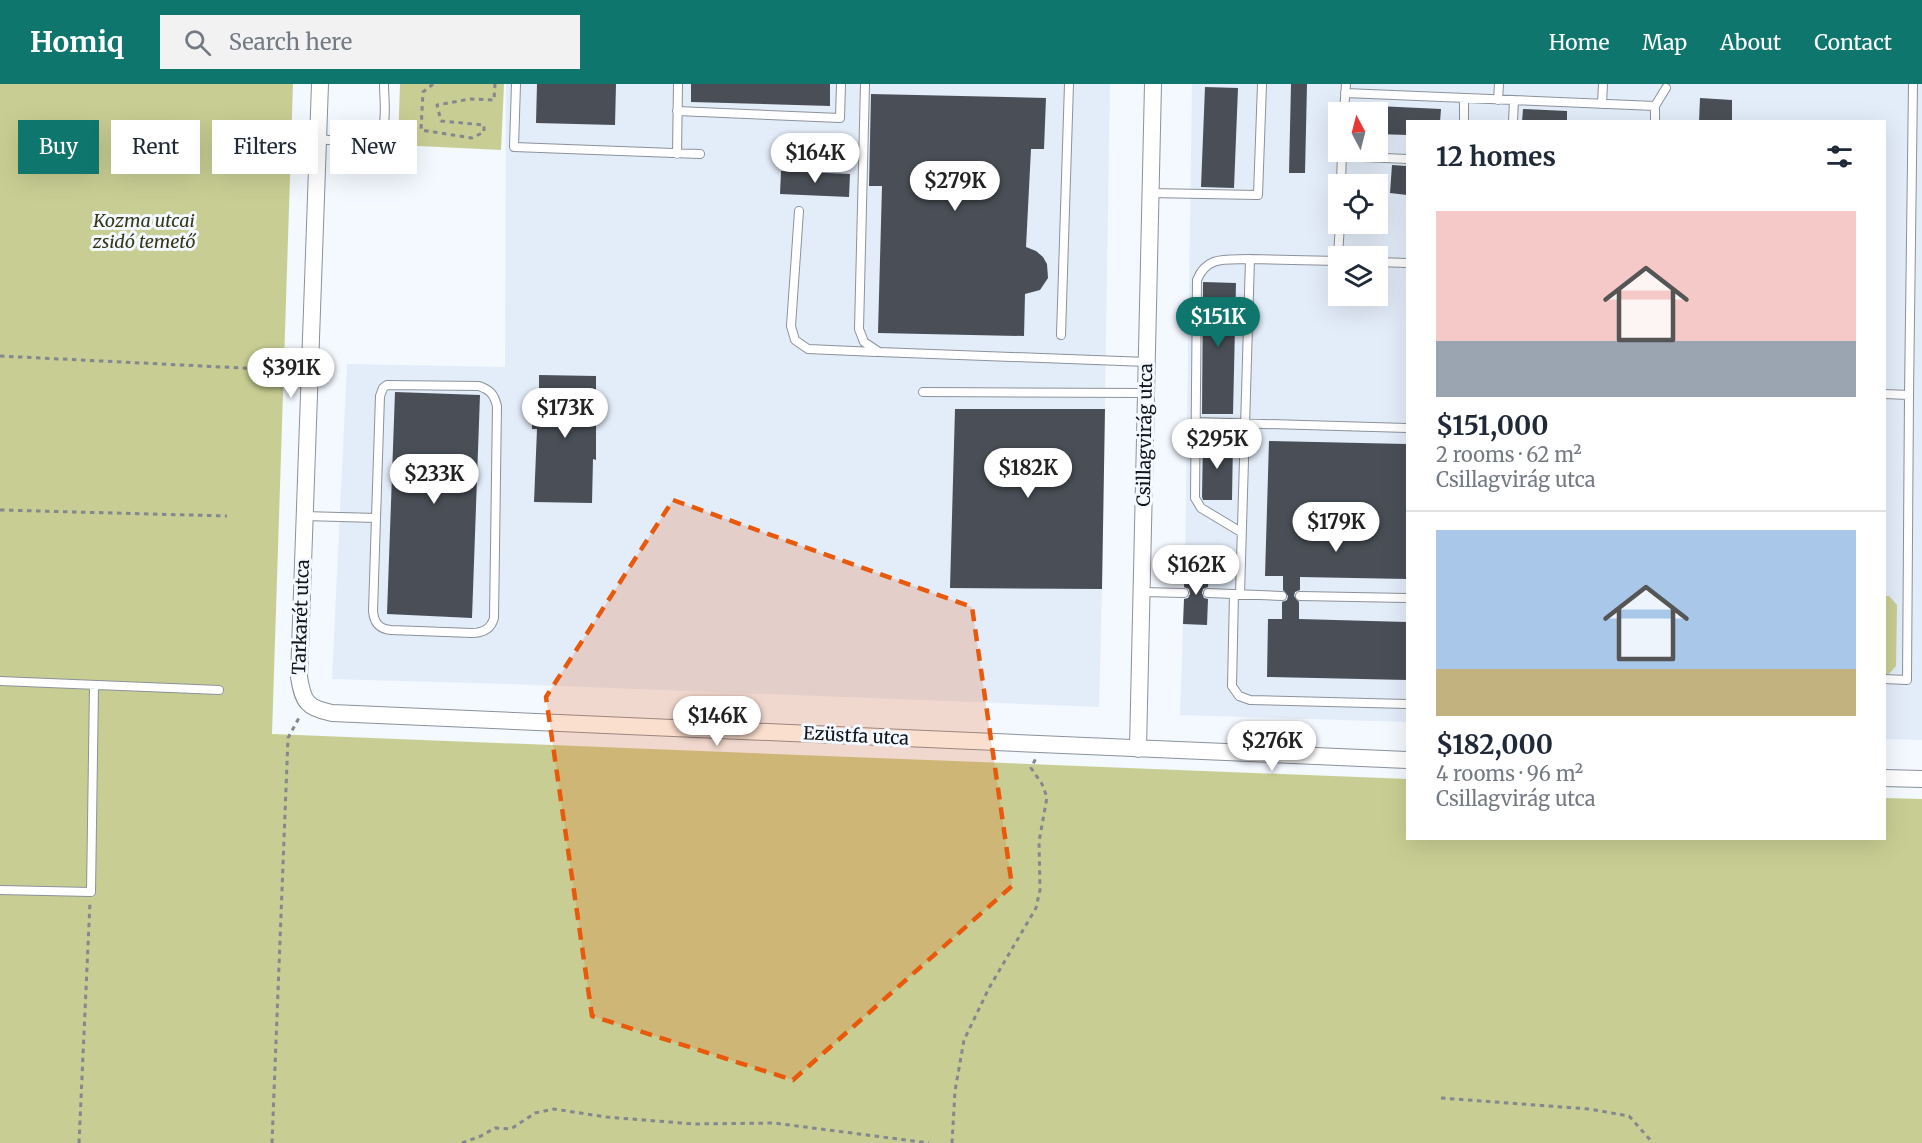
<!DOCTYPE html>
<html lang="en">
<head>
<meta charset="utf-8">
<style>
  :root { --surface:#fff; --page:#f2f2f3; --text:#1f2937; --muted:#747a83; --line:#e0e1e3; --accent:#0f766e }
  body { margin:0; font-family:Merriweather,serif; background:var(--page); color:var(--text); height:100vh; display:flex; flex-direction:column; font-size:22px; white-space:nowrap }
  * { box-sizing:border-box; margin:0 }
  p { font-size:20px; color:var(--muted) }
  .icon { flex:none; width:33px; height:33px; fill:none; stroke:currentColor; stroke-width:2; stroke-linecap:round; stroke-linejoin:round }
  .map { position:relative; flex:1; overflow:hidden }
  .sheet { position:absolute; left:1406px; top:36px; width:480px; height:720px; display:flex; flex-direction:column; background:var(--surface); border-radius:0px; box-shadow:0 6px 24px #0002 }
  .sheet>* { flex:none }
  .top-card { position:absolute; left:18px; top:36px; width:570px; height:54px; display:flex; gap:12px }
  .needle { width:39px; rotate:353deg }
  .controls { position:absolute; left:1328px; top:18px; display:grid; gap:12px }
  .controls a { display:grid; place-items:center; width:60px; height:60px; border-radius:0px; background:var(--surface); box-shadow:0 6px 24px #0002; font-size:30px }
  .price { position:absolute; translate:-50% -51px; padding:0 14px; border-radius:21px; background:#fff; color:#222; font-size:20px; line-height:39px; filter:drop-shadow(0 2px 3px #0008) }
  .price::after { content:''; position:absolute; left:50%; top:36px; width:18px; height:14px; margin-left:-9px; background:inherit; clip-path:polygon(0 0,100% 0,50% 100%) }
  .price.current { background:var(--accent); color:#fff }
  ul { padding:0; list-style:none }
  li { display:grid; align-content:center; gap:12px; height:318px; padding:0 30px }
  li+li { border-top:2px solid var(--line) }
  li span { display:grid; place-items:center; height:186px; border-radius:0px; color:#555 }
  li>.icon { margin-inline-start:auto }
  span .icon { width:108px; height:108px; fill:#fffc; stroke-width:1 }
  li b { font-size:26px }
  h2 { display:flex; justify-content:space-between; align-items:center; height:72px; padding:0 30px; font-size:26px }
  .pill { padding:0 21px; border-radius:0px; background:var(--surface); box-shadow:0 6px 24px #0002; font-size:21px; line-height:54px }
  .pill.current { background:var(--accent); color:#fff }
  header { display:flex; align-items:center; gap:36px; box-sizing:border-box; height:84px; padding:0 30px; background:var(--accent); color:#fff }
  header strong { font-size:28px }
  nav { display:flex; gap:33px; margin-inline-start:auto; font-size:21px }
  .search { width:420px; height:54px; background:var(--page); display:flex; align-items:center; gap:15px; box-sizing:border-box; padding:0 21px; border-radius:0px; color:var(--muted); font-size:22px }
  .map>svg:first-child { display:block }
  .built { fill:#e3ecf9; fill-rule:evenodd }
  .green { fill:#c8ce93 }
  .building { fill:#4a4f57 }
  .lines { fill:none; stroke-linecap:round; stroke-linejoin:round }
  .service-casing { stroke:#8b929b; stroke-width:10 }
  .minor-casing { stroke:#8b929b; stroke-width:18 }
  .path { stroke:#84878d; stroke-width:3; stroke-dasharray:4.5 4.5; stroke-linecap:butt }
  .service { stroke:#fff; stroke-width:8 }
  .minor { stroke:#fff; stroke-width:16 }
  .marked { fill:#e8590c; fill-opacity:0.2; stroke:#e8590c; stroke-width:4.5; stroke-dasharray:12 8; stroke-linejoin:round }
  .labels { text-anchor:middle; stroke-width:6; stroke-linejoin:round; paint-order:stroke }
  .park-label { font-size:18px; font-style:italic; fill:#353716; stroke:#f4f8ff }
  .street-label { font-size:18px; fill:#131519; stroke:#f4f8ff }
</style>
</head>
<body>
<header>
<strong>Homiq</strong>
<div class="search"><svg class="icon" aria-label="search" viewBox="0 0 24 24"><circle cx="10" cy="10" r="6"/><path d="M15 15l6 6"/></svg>Search here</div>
<nav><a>Home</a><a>Map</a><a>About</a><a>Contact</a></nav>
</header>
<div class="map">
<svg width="1922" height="1059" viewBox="0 0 1922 1059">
  <rect width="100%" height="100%" fill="#f4f8ff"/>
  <path class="built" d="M506,0h604l-8,505 -3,118 -590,-23 -177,-5 15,-315 158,3z
    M1192,0h730v656l-38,-1v-617h-477v600l-227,-7 5,-149zM1338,28h39v40h-39zM1338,100h39v40h-39zM1338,172h39v40h-39z"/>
  <path class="green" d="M0,0h293l-21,650 1135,45v59h477v-40l38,1v344h-1922z
    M400,0h104l-3,66 -103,-5z
    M1884,512h5l8,9 -1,61 -8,9h-4z"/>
  <path class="building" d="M537,0h79l-1,41 -79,-2z
    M691,0h139v22l-139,-4z
    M1291,0h16l-2,89h-16z
    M1205,3l33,1 -4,100 -33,-1z
    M871,10l175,4 -2,51h-13l-5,98 10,4 7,6 4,7 1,14 -8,12 -15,4 -1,42 -146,-3 4,-147h-13z
    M1700,14l32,2v22h-33z
    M1377,22l64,3 -1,13h-33v13l-30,-1z
    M1523,25l44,2v11h-45z
    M1392,81l15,1v29l-17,-2z
    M781,87l69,3 -1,23 -69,-3z
    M1203,198l33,1 -3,131h-31z
    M539,291l57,1v84l-3,-1 -1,44 -58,-1 3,-73h-5v-30h7z
    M395,308l85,3 -8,223 -85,-4z
    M955,325h150l-3,180 -152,-1z
    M1203,355l30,1 -1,60h-29l-1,-3z
    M1269,357l138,3v135l-107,-2v13l-5,2 -1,4 5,6v17l108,3v58l-140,-3 1,-58h14v-17l5,-2 1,-4 -5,-6v-14h-18z
    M1185,482l24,1 -1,20 -5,2 -1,4 2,5 4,1 -1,26 -24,-1 1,-25 4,-1 2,-4 -1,-5 -5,-2z"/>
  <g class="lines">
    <defs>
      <path id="service" d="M516,0l-2,63 186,7
        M865,0l-6,245 5,13 15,10 268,10
        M1345,9l310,13 11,-18
        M1498,16l1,-16
        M1602,20l1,-20
        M677,27l163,7 1,-34
        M1344,28l2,-28
        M1464,38v-23
        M1513,38l1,-22
        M1655,38v-16
        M318,55l53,5c19,-10 13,-41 13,-60
        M677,70l1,-70
        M1342,72l65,3
        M1341,100l1,-32
        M1150,109l108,2 4,-111
        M799,127l-8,115 4,14 13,9 68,3
        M1338,172l2,-32
        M1377,178l30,1
        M1061,251l8,-251
        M923,308l223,1
        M1884,310l25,1 -2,285 -23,-1
        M1909,311l4,-311
        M1195,338l212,6
        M304,432l72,2 4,-122 3,-8 4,-3 92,1c11,4 15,8 18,20l-3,212c-3,11 -11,15 -22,15l-81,-3c-12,-1 -17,-7 -18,-19l3,-93
        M1241,448l-40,-24 -6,-10 2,-218c10,-25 30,-20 53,-21
        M1142,508l42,1
        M1208,509l74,3
        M1234,510l-2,92 7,10 11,4 157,4
        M1240,510l10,-335 88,2
        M1300,512l107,2
        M0,597l219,9
        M0,806l91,2 3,-206"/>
      <path id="minor" d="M320,0l-21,593c4,25 8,31 33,36l1075,47
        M1138,665l15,-665
        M1884,694l38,1"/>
    </defs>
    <use href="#service" class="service-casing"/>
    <use href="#minor" class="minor-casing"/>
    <path class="path" d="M433,0l-10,8 -2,38 51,8 12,-6v-7l-43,-4 -4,-16 33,-6 24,1 1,-16
      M0,272l263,13
      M0,426l227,6
      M1441,1014l148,11 40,7 24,27
      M79,1059l11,-241
      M272,1059l16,-405 12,-22
      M462,1059l19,-7 14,-8 16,1 24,-16 19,-4 52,8 88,7 80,-1 155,20
      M952,1059l3,-52 9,-51 25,-52 47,-80 4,-18 -1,-48 8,-45 -5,-13 -11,-16 5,-10"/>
    <use href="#service" class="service"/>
    <use href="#minor" class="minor"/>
  </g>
  <path class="marked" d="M673,416l299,107 40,279 -219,194 -201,-64 -46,-319z"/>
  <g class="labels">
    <g class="park-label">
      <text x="144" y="143">Kozma utcai<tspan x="144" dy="21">zsidó temető</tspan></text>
    </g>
    <g class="street-label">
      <text transform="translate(1145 351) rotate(-89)" y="6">Csillagvirág utca</text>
      <text transform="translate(301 533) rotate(-88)" y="6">Tarkarét utca</text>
      <text transform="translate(856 652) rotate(3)" y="6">Ezüstfa utca</text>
    </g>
  </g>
</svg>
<div class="controls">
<a><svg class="needle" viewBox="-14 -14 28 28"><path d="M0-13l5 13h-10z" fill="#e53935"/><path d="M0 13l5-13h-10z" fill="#747a83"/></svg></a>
<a><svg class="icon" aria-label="locate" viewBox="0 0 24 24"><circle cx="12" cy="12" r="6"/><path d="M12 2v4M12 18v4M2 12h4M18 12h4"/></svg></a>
<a><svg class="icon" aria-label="layers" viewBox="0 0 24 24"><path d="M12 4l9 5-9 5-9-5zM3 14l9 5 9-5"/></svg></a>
</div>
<b class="price" style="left:815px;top:100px">$164K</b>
<b class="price" style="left:955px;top:128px">$279K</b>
<b class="price current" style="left:1218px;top:264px">$151K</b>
<b class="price" style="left:291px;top:315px">$391K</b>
<b class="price" style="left:565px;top:355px">$173K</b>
<b class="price" style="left:1217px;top:386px">$295K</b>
<b class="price" style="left:1028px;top:415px">$182K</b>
<b class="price" style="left:434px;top:421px">$233K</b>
<b class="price" style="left:1336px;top:469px">$179K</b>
<b class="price" style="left:1196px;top:512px">$162K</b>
<b class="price" style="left:717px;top:663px">$146K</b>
<b class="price" style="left:1272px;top:688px">$276K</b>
<div class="top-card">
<a class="pill current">Buy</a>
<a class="pill">Rent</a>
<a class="pill">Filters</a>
<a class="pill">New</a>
</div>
<section class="sheet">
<h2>12 homes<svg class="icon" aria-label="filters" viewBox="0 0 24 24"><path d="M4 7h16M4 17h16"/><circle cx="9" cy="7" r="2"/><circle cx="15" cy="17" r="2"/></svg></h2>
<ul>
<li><span style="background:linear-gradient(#f6c9c9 70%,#9aa5b1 0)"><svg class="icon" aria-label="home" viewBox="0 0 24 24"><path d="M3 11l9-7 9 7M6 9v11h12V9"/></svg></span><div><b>$151,000</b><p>2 rooms · 62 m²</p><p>Csillagvirág utca</p></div></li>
<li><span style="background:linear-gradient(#a9c7e8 75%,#c2b280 0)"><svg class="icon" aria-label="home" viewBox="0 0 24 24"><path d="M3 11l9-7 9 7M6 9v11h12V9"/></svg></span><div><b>$182,000</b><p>4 rooms · 96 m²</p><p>Csillagvirág utca</p></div></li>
</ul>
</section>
</div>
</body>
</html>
